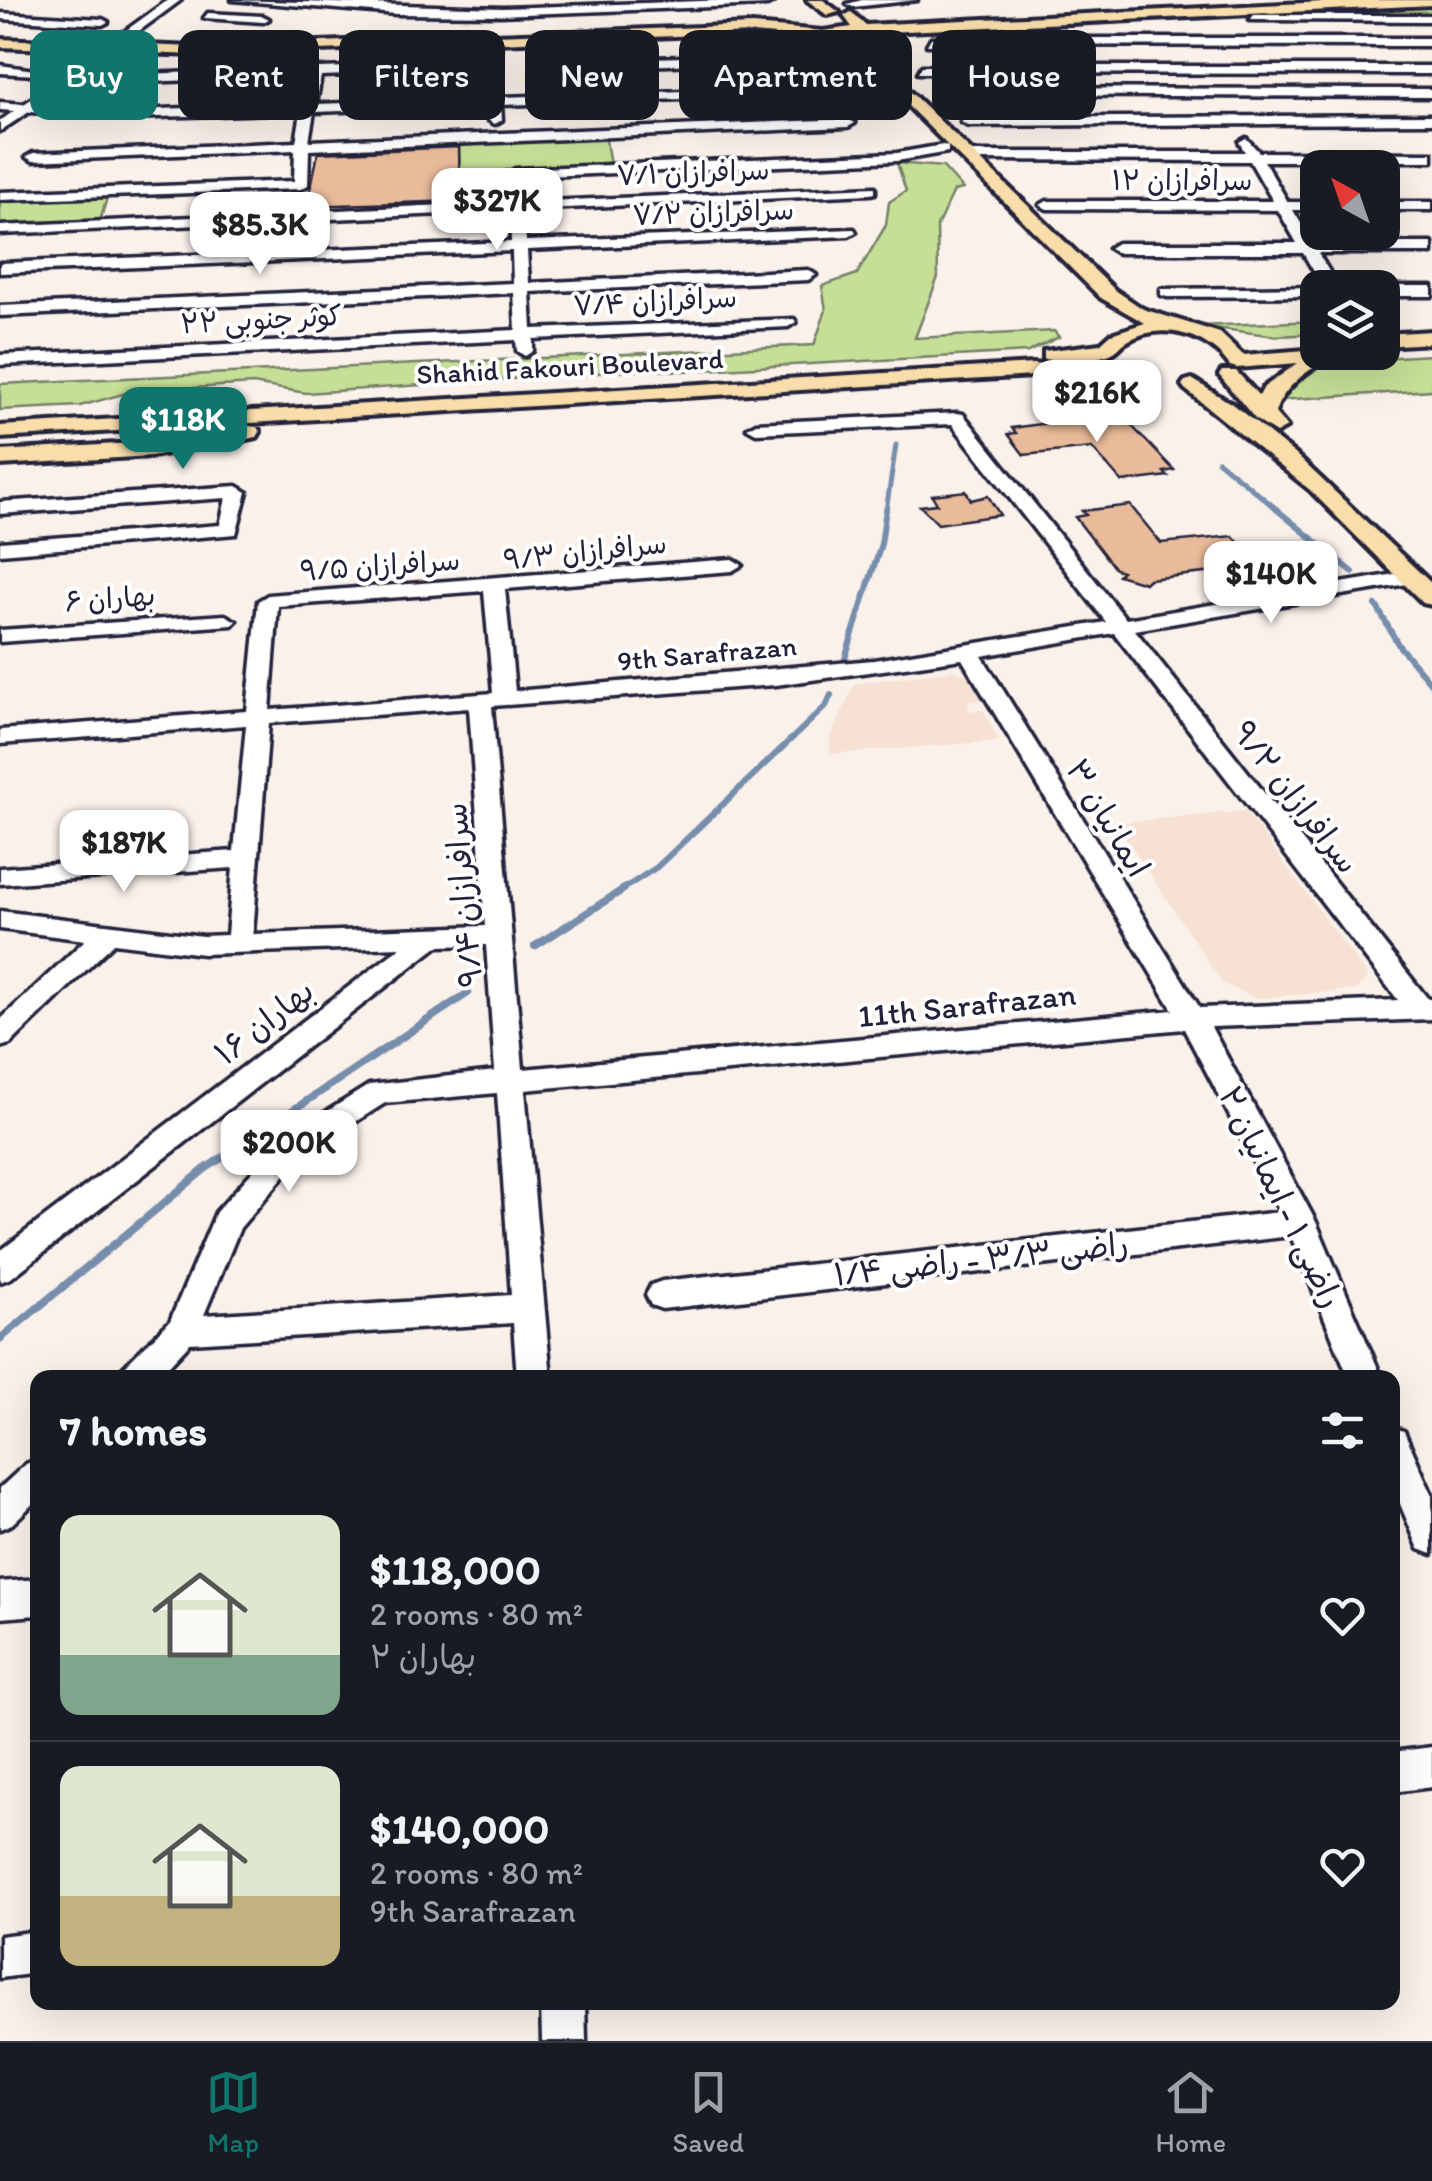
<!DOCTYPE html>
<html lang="en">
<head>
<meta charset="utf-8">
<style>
  :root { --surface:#171b24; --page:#20242c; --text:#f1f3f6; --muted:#9ea1a6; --line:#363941; --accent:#0f766e }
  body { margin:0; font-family:Itim,"Playpen Sans Arabic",sans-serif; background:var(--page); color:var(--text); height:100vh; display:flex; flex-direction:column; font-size:38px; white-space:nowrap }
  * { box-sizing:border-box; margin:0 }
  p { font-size:32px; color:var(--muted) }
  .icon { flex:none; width:55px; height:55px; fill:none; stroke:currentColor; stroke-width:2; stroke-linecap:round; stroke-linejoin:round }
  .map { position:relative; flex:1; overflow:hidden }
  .side { position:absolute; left:30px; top:1370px; width:1370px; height:640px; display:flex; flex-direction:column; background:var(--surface); border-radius:20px; box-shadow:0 10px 40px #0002 }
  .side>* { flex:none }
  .guide { position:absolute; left:30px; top:30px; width:1372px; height:90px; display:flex; gap:20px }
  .needle { width:65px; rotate:320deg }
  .tools { position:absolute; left:1300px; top:150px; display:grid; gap:20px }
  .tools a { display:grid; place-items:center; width:100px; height:100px; border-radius:20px; background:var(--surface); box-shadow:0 10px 40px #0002; font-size:50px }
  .price { position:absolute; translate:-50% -85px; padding:0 22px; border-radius:20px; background:#fff; color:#222; font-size:32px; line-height:65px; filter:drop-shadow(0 2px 5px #0008) }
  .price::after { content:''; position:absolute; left:50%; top:60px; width:30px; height:22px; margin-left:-15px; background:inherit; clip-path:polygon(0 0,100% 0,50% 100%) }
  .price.selected { background:var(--accent); color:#fff }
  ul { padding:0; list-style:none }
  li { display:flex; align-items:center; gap:30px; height:250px; padding:0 30px }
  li+li { border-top:2px solid var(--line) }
  li span { display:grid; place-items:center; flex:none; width:280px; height:200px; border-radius:20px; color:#555 }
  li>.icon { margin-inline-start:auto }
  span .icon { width:120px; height:120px; fill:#fffc; stroke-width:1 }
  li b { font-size:42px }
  h2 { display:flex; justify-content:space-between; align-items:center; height:120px; padding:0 30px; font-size:42px }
  .pill { padding:0 35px; border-radius:20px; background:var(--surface); box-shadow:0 10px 40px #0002; font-size:35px; line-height:90px }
  .pill.selected { background:var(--accent); color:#fff }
  .tab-bar { display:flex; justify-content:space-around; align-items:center; height:140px; border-top:2px solid var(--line); background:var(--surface); font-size:28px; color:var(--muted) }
  .tab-bar a { display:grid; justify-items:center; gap:5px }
  .tab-bar .selected { color:var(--accent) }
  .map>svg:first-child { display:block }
  .built { fill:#f6e1d3 }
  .green { fill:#c5df96; stroke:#748068; stroke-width:2.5 }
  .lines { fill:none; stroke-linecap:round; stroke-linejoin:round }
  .stream-far2 { stroke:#768dac; stroke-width:5 }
  .stream-far1 { stroke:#768dac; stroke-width:6 }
  .stream { stroke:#768dac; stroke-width:8 }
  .building { fill:#eabb9a; stroke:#22223b; stroke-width:2.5 }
  .minor-casing { stroke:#22223b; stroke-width:7 }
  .major-casing { stroke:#22223b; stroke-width:8 }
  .minor { fill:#fff; fill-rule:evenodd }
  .major { fill:#f9deab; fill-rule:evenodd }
  .labels { text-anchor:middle; stroke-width:8; stroke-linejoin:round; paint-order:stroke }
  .far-street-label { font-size:28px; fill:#22223b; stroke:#fff }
  .street-label { font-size:32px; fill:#22223b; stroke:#fff }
</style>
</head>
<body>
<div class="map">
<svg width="1432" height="2041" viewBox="0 0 1432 2041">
  <rect width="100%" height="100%" fill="#fbf1eb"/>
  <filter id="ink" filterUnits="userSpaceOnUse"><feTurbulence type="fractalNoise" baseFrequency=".01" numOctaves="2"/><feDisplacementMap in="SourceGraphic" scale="20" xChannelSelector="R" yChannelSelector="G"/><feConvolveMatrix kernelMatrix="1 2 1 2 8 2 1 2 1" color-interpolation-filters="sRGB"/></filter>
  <g filter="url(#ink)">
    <path class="built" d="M953,670l17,6 14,24 -17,2 3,9 13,-1 16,31 -169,13v-16l25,-54z
      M1245,811l123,165 -12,14 -101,8 -32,-14 -107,-161z"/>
    <path class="green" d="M1402,6l30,1v8l-175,-1 -3,-3z
      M605,134l5,31 -105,5 1,30 -46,2 -1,-62z
      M897,163l46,4 20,22 -9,2 -17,35 1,51 -23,61 139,-7 5,6 -31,15 -344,19 -42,-1 -336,23 -53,-9 -123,8 -50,14 -80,4v-26l814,-39 12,-35 -4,-24 35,-12 29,-49 3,-23 17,-11z
      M107,198l-7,23 -100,4v-24z
      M1317,321v13l-41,2 -77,-10z
      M1432,355v35l-154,10 19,-20 28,-19z"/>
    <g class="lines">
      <path class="stream-far2" d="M1148,398l7,11
        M1218,461l61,50
        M886,511l10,-66"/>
      <path class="stream-far1" d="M1276,509l77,63
        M1376,605l23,41 33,39
        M844,662l37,-118 5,-35
        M620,891l37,-24 169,-161 5,-11"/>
      <path class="stream" d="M535,946l89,-57
        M0,1339l205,-170 263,-176"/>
    </g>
    <path class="building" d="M459,147l1,54 -153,5 11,-53z
      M1105,415l22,6 47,49 -10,2 4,4 -46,6 -30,-34 -68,7 -16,-21 8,-1 -4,-5z
      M966,491l5,9 17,-4 12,19 -62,9 -18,-18 17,-2 -5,-9z
      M1130,505l31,38 72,-7 21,25 -8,1 6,6 -103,11 -4,4 -27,-8 4,-4 -7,-2 -40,-52 11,-2 -4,-4z"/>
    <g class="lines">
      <defs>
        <path id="minor" d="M168,0h13l-142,105 91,5 173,-6 5,-28 -167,6 -6,-4 6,-4 331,-11 6,4 4,31h6v-59l6,-4 6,4 1,58 333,-11 6,4 -6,4 -333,11 1,15 -7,4 -7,-4v-14l-174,6 -5,29 539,-22 7,4 -7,4 -539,23 -1,35 -7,4 -301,11v-8l294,-11 1,-31 -262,11 -7,-4 7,-4 263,-11 5,-30 -171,6 -101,-6 -29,19v-10l14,-10 -14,-1v-8l24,2zM466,71l3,28 -153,5 5,-28z
          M232,0l271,8 227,-8 43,2 -6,3 -268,10 -103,-1z
          M862,0h55l-64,7 -6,-3z
          M0,13l102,6 6,3 -6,3 -102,-6z
          M208,13l55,3 6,3 -6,3 -59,-4z
          M1254,15h178v6l-182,-1z
          M931,38h501v8l-505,-1z
          M792,54l4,7 -256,8 -6,-4 6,-4z
          M0,65l41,6 -6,4 -35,-2z
          M922,66h510v8l-514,-1z
          M938,88l494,1v8l-499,-2 -1,-3z
          M1432,115v8l-464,3 -7,-4 7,-4z
          M1246,138l13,14 173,1v8h-168l24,41h30v8h-25l20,33h119v10h-114l21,35h-21v8l-151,1 -6,-2v-6l162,-2 -20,-34h-186l-8,-5 8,-5h180l-19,-33 -231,-1 -7,-4 7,-4h226l-23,-40 -282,-1 -7,-4 7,-4h277l-6,-10z
          M943,145l5,1v6l-51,9 -375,16 2,25 351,-15v6l-5,1 -346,16 2,31 328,-12 2,3 -7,4 -322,14 2,33 279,-13 8,5 -8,5 -278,12 2,37 262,-10 2,3 -8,5 -255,12v12l-8,5 -8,-5 -1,-11 -516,25v-10l516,-25 -2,-37 -514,23v-10l513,-23 -1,-32 -512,22v-10l511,-21 -1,-31 -510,23v-8l509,-24 -1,-29 7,-4 382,-16z
          M1382,202h50v8h-50z
          M1382,286h50v10h-50v-8h-5z
          M957,413l6,1 163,205 287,-48 10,6 -10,6 -278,47 293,369h4v20l-221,8 105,195 66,156h-33l-58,-142 -629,73 -11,-4 -5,-10 5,-10 11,-4 618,-69 -96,-183 -659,61 26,288h-34l-4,-55 -323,20 -33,35h-38l4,-10 47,-47 46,-109 64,-71 89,-56 126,-14 -9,-126 -48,1 -427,332 -11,4v-31l401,-304 -198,7 -89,-11 -104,101 -10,3v-27l85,-80 -85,-11v-18l203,25 24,-1 6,-67 -233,16v-16l234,-17 12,-126 -246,19v-14l247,-19 11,-110 10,-6 464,-36 10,6 -10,6 -227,18 10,102 359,-31 232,-38 -154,-198 -196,9 -9,-5 9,-5zM484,591l9,102 -223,17 8,-104zM1114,633l284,367 -198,8 -218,-352zM962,659l211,351 -650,59 -31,-363 284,-21zM469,708l16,218 -232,8 16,-211zM497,1093l14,202 -307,20 36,-87 60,-71 85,-54z
          M237,486l10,6 -11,42 -236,20v-12l220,-17 6,-27 -226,16v-12z
          M225,615l11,6 -4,4 -232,17v-12z
          M1392,1427l12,4 28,64v59l-13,-5 -27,-64z
          M38,1459v40l-26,25 -12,5v-41l26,-24z
          M38,1579v36l-38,3v-36z
          M1432,1747v40l-40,5v-40z
          M38,1931v42l-38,5v-42z
          M541,2002h44l1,39h-44z"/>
        <path id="major" d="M807,0h16l16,12 -12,3z
          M1364,0h68v5l-566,28 1,11 33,38 215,208 28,19 77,24 23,22 75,-6v3h50c-13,9 -27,4 -41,9 -22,9 -46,30 -52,52l12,14 -11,6 -20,-13 -37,-45 3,-4h14l23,25 5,-9 34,-24 -61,5 -7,-2c-22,-32 -69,-46 -104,-24 -5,3 -8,8 -12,10 -15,9 -54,11 -70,7v-8l56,-7 11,-10 34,-11 -44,-25 -211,-210 -35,-40 -2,-13 -30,4 -71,-6 -558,22 -194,-8v-8l194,8 558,-22 71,6 29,-4 -8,-11 7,-4 15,13z
          M1432,331v12l-50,3v-12z
          M1033,364l111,10 10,6 -10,6 -111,-10 -1033,62v-12z
          M1192,379l40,25 63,50 137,130v21l-9,-2 -113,-113 -125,-101 -3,-4 3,-4z
          M249,426l8,1 3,5 -3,5 -106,19 -151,9v-14l151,-9z"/>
      </defs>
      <use href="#minor" class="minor-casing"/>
      <use href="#major" class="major-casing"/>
      <use href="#minor" class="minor"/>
      <use href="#major" class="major"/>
    </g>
  </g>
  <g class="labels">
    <g class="far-street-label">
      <text transform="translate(693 172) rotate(-2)" y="10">سرافرازان ۷/۱</text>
      <text x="1182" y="190">سرافرازان ۱۲</text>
      <text transform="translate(713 212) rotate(-2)" y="10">سرافرازان ۷/۲</text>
      <text transform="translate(655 301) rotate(-3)" y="10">سرافرازان ۷/۴</text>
      <text transform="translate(261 319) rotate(-3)" y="10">کوثر جنوبی ۲۲</text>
      <text transform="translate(570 366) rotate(-3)" y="10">Shahid Fakouri Boulevard</text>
      <text transform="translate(585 551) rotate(-6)" y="10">سرافرازان ۹/۳</text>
      <text transform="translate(380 565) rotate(-4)" y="10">سرافرازان ۹/۵</text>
      <text transform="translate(110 598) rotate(-4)" y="10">بهاران ۶</text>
      <text transform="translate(707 653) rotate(-5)" y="10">9th Sarafrazan</text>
    </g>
    <g class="street-label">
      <text transform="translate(1296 797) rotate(52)" y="11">سرافرازان ۹/۲</text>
      <text transform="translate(1108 818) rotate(59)" y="11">ایمانیان ۳</text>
      <text transform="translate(463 895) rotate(-95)" y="11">سرافرازان ۹/۴</text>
      <text transform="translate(967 1005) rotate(-6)" y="11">11th Sarafrazan</text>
      <text transform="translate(264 1022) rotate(-38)" y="11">بهاران ۱۶</text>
      <text transform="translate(1281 1197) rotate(64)" y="11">راضی ۱ - ایمانیان ۲</text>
      <text transform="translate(981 1259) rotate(-6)" y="11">راضی ۳/۳ - راضی ۱/۴</text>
    </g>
  </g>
</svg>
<div class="tools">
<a><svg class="needle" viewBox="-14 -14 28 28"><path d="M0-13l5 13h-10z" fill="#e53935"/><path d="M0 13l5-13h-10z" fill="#9ea1a6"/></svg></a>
<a><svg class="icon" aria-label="layers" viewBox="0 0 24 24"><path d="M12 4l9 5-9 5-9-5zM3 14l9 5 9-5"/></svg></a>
</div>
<b class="price" style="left:497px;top:253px">$327K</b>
<b class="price" style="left:260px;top:277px">$85.3K</b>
<b class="price" style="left:1097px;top:445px">$216K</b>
<b class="price selected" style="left:183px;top:472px">$118K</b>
<b class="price" style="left:1271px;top:626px">$140K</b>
<b class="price" style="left:124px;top:895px">$187K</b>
<b class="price" style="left:289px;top:1195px">$200K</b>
<div class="guide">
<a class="pill selected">Buy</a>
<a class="pill">Rent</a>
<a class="pill">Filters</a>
<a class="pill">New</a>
<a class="pill">Apartment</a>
<a class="pill">House</a>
</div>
<section class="side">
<h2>7 homes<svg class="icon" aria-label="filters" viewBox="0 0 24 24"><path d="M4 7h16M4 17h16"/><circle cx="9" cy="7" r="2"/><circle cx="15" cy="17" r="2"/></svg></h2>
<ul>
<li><span style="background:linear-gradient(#dfe7d0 70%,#7fa58c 0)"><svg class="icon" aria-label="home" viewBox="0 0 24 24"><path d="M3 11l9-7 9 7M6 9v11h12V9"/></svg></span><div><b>$118,000</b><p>2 rooms · 80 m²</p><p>بهاران ۲</p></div><svg class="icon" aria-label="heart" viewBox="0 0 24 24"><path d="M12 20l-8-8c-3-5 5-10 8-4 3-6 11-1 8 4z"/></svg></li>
<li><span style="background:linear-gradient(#dfe7d0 65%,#c2b280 0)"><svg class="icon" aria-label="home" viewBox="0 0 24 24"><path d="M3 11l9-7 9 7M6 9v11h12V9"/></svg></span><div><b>$140,000</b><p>2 rooms · 80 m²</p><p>9th Sarafrazan</p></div><svg class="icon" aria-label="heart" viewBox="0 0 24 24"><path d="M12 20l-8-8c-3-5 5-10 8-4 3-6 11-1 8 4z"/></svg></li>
</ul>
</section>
</div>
<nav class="tab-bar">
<a class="selected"><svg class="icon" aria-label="map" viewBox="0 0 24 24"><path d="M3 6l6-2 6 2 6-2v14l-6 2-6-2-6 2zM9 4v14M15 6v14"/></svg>Map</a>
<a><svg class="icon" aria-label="saved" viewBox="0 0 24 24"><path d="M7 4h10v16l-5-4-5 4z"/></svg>Saved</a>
<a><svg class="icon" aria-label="home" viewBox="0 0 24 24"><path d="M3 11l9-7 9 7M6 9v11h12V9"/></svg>Home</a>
</nav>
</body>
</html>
